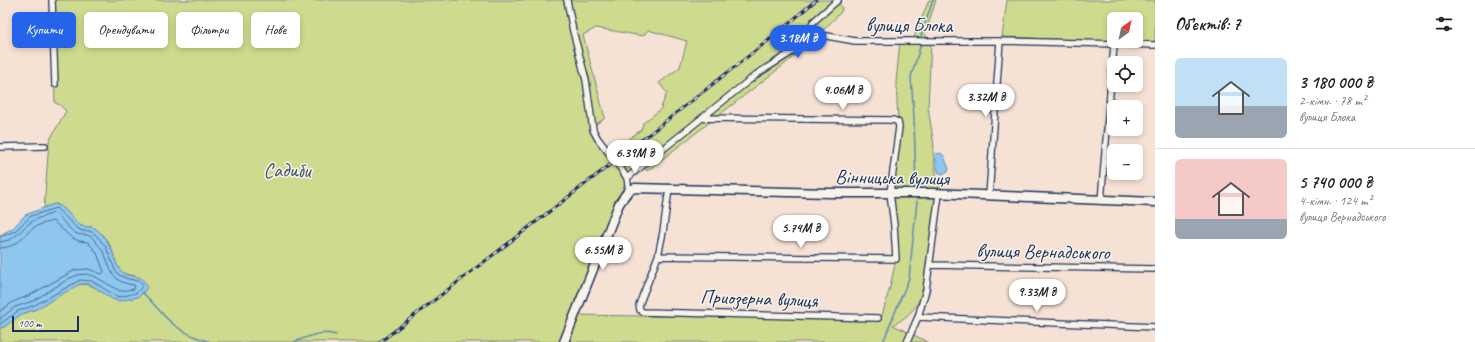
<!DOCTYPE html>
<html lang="uk">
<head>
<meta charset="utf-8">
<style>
  :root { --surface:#fff; --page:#f2f2f2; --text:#222; --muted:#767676; --line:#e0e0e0; --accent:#2563eb }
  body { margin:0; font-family:Caveat,sans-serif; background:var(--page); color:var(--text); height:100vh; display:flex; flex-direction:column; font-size:15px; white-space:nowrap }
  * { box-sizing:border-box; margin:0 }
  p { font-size:13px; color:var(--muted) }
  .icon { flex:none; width:22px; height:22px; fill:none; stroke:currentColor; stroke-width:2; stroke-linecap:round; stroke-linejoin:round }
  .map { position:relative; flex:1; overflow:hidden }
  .side { display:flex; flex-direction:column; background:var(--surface); width:320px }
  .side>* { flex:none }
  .top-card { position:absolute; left:12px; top:12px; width:380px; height:36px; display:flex; gap:8px }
  .needle { width:26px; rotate:33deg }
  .buttons { position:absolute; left:1107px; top:12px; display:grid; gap:8px }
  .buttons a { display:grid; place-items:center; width:36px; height:36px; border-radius:6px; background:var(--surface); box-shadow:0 2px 6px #0003; font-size:20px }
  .scale { position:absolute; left:12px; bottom:10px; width:67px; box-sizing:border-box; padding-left:4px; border:2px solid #1b2f5e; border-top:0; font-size:11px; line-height:14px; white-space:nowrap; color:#1b2f5e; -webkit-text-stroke:3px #f7f3e8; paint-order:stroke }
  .price { position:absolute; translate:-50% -34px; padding:0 9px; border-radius:14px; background:#fff; color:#222; font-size:13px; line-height:26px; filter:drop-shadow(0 1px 2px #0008) }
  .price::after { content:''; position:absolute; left:50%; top:24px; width:12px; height:9px; margin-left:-6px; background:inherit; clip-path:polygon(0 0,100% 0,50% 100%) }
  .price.on { background:var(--accent); color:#fff }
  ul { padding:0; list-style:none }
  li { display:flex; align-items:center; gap:12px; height:100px; padding:0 20px }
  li+li { border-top:1px solid var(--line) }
  li span { display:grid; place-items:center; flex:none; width:112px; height:80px; border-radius:6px; color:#555 }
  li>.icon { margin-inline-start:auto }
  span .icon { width:48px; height:48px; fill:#fffc; stroke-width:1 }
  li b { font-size:17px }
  h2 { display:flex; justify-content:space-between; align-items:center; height:48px; padding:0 20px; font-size:17px }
  .chip { padding:0 14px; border-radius:6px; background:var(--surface); box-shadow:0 2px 6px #0003; font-size:14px; line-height:36px }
  .chip.on { background:var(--accent); color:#fff }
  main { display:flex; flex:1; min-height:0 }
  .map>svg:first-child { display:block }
  .green { fill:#ceda8d; stroke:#748476; fill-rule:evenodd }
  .water { fill:#8ec6ed; stroke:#608ab4 }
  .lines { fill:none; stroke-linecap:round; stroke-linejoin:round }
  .shore { stroke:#496b97; stroke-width:1 }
  .stream { stroke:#608ab4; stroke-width:1.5 }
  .street-casing { stroke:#1b2f5e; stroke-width:8 }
  .secondary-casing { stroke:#1b2f5e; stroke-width:11 }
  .street { stroke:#f7f3e8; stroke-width:5.5 }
  .secondary { stroke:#f7f3e8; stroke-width:8 }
  .rail-casing { stroke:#1b2f5e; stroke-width:3 }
  .rail { stroke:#f7f3e8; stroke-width:1.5; stroke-dasharray:4.5; stroke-linecap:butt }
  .labels { text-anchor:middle; stroke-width:3; stroke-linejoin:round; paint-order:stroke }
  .street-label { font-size:20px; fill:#1b2f5e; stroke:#f7f3e8 }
  .park-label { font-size:20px; fill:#3f5167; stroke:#f7f3e8 }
</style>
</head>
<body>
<main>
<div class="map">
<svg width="1155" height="342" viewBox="0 0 1155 342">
  <rect width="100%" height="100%" fill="#f6e2d5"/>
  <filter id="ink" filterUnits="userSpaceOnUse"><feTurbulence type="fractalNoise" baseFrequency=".025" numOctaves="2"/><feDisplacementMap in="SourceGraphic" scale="8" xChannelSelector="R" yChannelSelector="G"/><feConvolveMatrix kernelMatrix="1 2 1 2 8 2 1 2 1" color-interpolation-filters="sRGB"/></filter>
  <g filter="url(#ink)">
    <path class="green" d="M52,0h786l-1,1 5,6 -1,5 -33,34 -161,125 -5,-6 -15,13 -56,137 310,4 9,-32 6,-28 -6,-66 8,-71 -2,-40 4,-41 13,-1 16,-40h7l-11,35 6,7 -3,65 6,39 -1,5 3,23 6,11 -3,9c-4,30 -6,76 -18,103 -6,13 -16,22 -28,28l35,17h-928v-14l4,-1 16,-12 16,-6 39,-23c17,-7 28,10 44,15l17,-25c-5,-1 -11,-1 -15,-5 -6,-6 -7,-18 -11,-26 -3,-5 -9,-11 -13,-15 -5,-5 -12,-2 -18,-5l-22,-21 -6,1 -7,3 5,-67 17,-30 -6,-6 -5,-2zM596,28l47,8 5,-6 39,11 -7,26 -21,16 8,10 -7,17 -17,13 -2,7 -32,23 -17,-26 13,-9 -22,-83z
      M1007,0h148v43l-153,-6zM1114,19h22v22h-22z"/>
    <path class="water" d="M941,153l3,3 5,13 -1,3 -6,2 -4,-2 -3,-15 1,-3z
      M54,204c11,1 18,15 26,21 4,3 8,1 12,2 7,2 14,12 17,18 5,7 6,18 11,25 9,11 21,0 27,17l-4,6 -5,4 -19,4 -7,-2 -22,-15h-10l-44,25 -16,6 -16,12 -4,1v-93l13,-7 12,-13z"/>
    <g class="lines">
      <path class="shore" d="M0,237l15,-6 16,-15 25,-8 21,20 5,3h8l6,4 10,12 9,23 4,5 9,4 11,2 4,5 -7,7 -17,4 -5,-2 -22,-14 -12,-1 -45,25 -17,6 -18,13
        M0,242c15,-1 20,-12 31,-20 6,-4 17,-7 24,-9 7,6 13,15 20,20 5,3 11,1 15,3 4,2 8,9 11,12 12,18 6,34 33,37l1,1 -1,3 -14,2 -26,-15 -8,-2 -8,1 -8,3 -37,23 -18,6 -15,12
        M0,248c20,-1 22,-13 35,-21 5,-3 13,-5 18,-6l19,17 7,3 9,1 9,11 7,19 -2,2 -14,-5 -13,1 -45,25 -17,7 -13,9"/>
      <path class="stream" d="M921,36l12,-36
        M916,188l-2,-70 -3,-41 10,-33
        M142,292c11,10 20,23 31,32 11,9 24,14 37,18
        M294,342c14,-5 28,-12 42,-7
        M883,342l26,-64 8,-77"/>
      <defs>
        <path id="street" d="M52,0l3,84
          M567,0l6,31 13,49 7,50 5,9 11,14
          M806,39l7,-17 25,-22
          M0,147l45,-1
          M619,166l8,12 2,13
          M627,178l130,-104 38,-24 11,-11 21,-3 28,5h145l155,4
          M669,189l-6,43 -5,24 -19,49 1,5 3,2 235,6
          M989,196l11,-155
          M1101,201l13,-156
          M658,256l238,3 -2,-34 -4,-32 9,-66 -1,-5 -5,-2 -191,-2
          M930,265l225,4
          M918,317l237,10
          M907,342l11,-25 8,-27 13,-96"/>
        <path id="secondary" d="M564,342l55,-138c5,-7 8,-14 16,-16l195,5h103l222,9"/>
      </defs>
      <use href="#street" class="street-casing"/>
      <use href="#secondary" class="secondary-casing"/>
      <use href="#street" class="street"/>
      <use href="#secondary" class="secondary"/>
      <defs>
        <path id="rail" d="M380,342l235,-181 164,-129 37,-32"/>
      </defs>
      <use href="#rail" class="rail-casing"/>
      <use href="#rail" class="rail"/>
    </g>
  </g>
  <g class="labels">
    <g class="street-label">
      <text x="909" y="32">вулиця Блока</text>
      <text transform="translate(892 177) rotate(1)" y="7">Вінницька вулиця</text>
      <text transform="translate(1043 251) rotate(1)" y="7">вулиця Вернадського</text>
      <text transform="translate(759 298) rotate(2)" y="7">Приозерна вулиця</text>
    </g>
    <g class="park-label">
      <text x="287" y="177">Садиби</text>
    </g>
  </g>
</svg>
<div class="buttons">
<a><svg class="needle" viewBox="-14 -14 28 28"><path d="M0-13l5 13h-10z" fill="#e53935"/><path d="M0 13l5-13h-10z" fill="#767676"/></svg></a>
<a><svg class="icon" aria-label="locate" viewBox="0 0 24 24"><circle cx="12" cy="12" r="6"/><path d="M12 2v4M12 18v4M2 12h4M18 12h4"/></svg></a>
<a>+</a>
<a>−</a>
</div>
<div class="scale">100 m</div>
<b class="price on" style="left:798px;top:59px">3.18M ₴</b>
<b class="price" style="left:843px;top:111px">4.06M ₴</b>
<b class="price" style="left:986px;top:118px">3.32M ₴</b>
<b class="price" style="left:635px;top:174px">6.39M ₴</b>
<b class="price" style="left:801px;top:249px">5.74M ₴</b>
<b class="price" style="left:603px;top:271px">6.55M ₴</b>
<b class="price" style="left:1037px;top:313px">9.33M ₴</b>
<div class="top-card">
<a class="chip on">Купити</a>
<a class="chip">Орендувати</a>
<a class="chip">Фільтри</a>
<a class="chip">Нове</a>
</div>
</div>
<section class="side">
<h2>Об’єктів: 7<svg class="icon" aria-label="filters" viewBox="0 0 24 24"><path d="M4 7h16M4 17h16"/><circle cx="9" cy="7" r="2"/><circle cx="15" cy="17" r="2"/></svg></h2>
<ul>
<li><span style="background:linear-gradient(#bfe0f5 60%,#9aa5b1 0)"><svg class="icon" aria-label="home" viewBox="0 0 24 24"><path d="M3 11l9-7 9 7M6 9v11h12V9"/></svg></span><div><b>3 180 000 ₴</b><p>2-кімн. · 78 m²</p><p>вулиця Блока</p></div></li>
<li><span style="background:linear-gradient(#f6c9c9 75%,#9aa5b1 0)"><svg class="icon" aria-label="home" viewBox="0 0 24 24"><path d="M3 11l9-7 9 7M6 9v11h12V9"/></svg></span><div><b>5 740 000 ₴</b><p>4-кімн. · 124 m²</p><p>вулиця Вернадського</p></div></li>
</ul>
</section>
</main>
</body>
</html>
